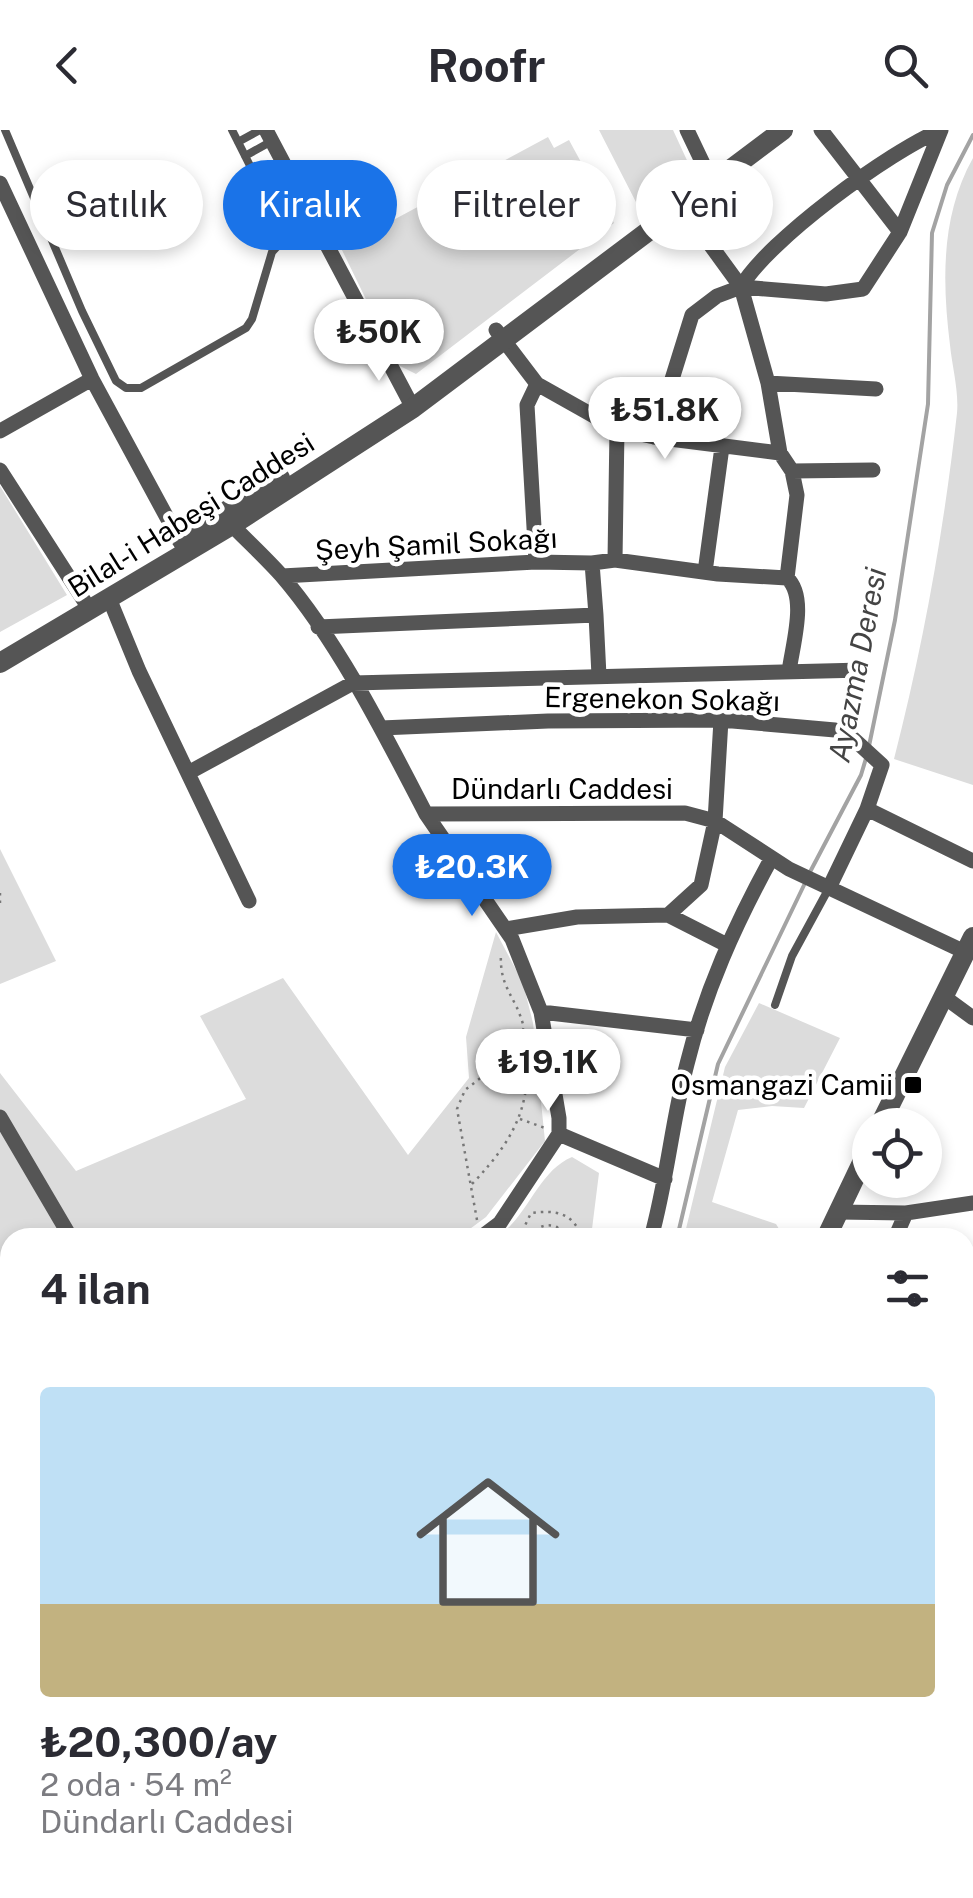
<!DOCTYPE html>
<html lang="tr">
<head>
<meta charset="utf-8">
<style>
  :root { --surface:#fff; --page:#f2f2f3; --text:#2b2b33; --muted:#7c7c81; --line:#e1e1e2; --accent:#1a73e8 }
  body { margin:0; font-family:"Public Sans",sans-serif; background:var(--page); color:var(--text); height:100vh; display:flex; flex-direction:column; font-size:38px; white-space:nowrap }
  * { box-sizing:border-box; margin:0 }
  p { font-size:32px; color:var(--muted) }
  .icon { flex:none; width:55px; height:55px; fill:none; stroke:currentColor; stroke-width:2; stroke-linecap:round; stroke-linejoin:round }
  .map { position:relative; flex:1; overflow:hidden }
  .panel { position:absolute; left:0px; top:1098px; width:975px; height:672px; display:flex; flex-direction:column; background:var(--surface); border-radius:30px 30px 0 0; box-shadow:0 5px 15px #0003 }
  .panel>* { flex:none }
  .banner { position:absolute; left:30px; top:30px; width:915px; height:90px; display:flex; gap:20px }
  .buttons { position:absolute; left:852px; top:978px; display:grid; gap:20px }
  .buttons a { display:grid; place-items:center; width:90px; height:90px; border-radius:50%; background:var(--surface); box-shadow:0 5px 15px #0003; font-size:50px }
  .price { position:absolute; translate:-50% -85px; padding:0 22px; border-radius:35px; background:#fff; color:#222; font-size:32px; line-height:65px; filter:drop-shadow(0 2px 5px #0008) }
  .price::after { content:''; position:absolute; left:50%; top:60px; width:30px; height:22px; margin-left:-15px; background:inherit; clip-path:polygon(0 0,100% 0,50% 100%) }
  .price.on { background:var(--accent); color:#fff }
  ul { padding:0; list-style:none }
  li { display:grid; align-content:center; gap:20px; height:530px; padding:0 40px }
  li+li { border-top:2px solid var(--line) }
  li span { display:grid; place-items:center; height:310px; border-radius:10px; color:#555 }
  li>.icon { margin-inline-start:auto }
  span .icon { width:180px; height:180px; fill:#fffc; stroke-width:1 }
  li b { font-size:42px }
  h2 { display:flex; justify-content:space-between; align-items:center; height:120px; padding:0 40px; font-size:42px }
  .pill { padding:0 35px; border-radius:45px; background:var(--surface); box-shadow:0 5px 15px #0003; font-size:35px; line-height:90px }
  .pill.on { background:var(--accent); color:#fff }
  header { display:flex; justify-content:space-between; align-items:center; height:130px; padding:0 40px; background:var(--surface); font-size:45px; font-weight:700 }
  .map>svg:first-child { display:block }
  .green { fill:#dcdcdc }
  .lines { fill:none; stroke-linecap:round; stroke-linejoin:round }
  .stream { stroke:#a3a3a3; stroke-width:4 }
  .path { stroke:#777; stroke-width:2.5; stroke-dasharray:2.5 5; stroke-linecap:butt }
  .service { stroke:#555; stroke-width:8 }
  .minor { stroke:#555; stroke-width:15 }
  .tertiary { stroke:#555; stroke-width:20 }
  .poi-dot { fill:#000; stroke:#fff; stroke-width:4 }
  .labels { text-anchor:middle; stroke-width:9; stroke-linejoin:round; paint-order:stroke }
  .street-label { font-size:28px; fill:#000; stroke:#fff }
  .poi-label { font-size:28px; fill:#000; stroke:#fff; text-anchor:end }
  .water-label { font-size:30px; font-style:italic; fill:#444; stroke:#fff }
</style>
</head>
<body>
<header><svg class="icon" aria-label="back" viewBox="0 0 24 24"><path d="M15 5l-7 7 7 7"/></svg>Roofr<svg class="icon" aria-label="search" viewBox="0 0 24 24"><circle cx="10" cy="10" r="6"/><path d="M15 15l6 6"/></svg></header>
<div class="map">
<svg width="973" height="1768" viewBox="0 0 973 1768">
  <rect width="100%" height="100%" fill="#fff"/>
  <path class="green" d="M599,0h74l18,39 -53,37z
    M548,7l6,11 15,-8 45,83 -198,151 -18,-9 -57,-117z
    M973,28v627l-79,-26c29,-113 50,-229 63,-346 2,-22 -5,-47 -7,-68 -8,-64 -9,-130 23,-187z
    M0,356l67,109 -67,37z
    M0,719l56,112 -56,23z
    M496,802l27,51 10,40 12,118 -59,76 -27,20 -449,1v95l-10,-17v-243l76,98 170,-72 -46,-83 83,-38 125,177 61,-77 -3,-41z
    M759,873l81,35 -36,70 -32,-2 -34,4 -26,92 64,22 8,13h-100l41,-170z
    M572,1027l27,16 -8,64h-94c31,-20 41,-66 75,-80z
    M973,1375v69l-8,15v-69z
    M49,1760h69l5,8h-87z
    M727,1760h119l-4,8h-119z"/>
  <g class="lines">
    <path class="stream" d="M869,616l26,-126 33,-216 4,-171 15,-48 26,-50
      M810,742l51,-97 6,-20
      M677,1108l41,-174 88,-183
      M494,1768l2,-8"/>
    <path class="path" d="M0,763v10
      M520,989l25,9
      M472,1054c47,-49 63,-86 52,-154
      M477,1090l-20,-111 8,-19 40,-31 19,-31c-8,-33 -25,-39 -23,-75
      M519,1108l12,-25c25,-3 42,-1 51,25
      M532,1108c4,-12 14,-15 25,-11l8,11"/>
    <path class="service" d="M5,0l77,181 34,70 10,7h15l105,-60 6,-9 20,-67 14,-15 -54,-107
      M238,12l22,-12
      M245,26l27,-15
      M775,875l17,-49 37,-68"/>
    <path class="minor" d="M266,0l147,278
      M687,0l20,42
      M821,0l79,102
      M0,53l92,196 92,170
      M682,76l59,81 27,96 12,70
      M741,157c26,-46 149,-136 200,-157
      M496,200l41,54 80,45 37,8 126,16 12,18 81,-1
      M768,253l108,6
      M0,301l92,-52
      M654,307l38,-122 25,-19 24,-9 85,7 37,-5 37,-57 41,-102
      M0,340l90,140
      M227,390c17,18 37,36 54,55 57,66 105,162 145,239l259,-1 30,8 74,48 176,83
      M615,430l2,-131
      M536,432l-9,-157 10,-21
      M592,433l23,-3 103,14 69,4
      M705,442l17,-125
      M282,446l254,-14 56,1 4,52
      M109,468l30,73 110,230
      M318,497l278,-12 3,61
      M789,542c3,-26 19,-75 -2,-94l10,-83 -5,-24
      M381,598l167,-7 173,-1 114,10 12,3 35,32 -15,44
      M188,643l165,-90 510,-13
      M426,684l86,125 29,73
      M829,758l38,-79 106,52
      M668,785l33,-30 14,-64 6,-101
      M506,799l71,-12 91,-2 59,30
      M943,866l30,22
      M0,987l71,121
      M559,1004v-16l-18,-106 156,18
      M838,1082l68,1 67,-10
      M480,1108l20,-15 59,-89 106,45
      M651,1108c16,-57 21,-117 36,-174 18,-73 48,-139 84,-205
      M895,1108l11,-25
      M965,1155l8,-16
      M0,1204l10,16
      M965,1317l8,4
      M0,1359l10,-6
      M965,1364l8,-15
      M0,1524l10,18
      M965,1529l7,-14
      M965,1709l8,-10
      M0,1724l10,-6
      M965,1755l8,3
      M159,1760l5,8
      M268,1760l5,8
      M129,1768l14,-8
      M310,1768l15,-8
      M468,1768l2,-8
      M854,1768l4,-8
      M928,1768l3,-8"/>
    <path class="tertiary" d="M181,409l99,-61
      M0,533l232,-138 181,-117 370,-278
      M880,995l93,-188
      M826,1108l44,-92
      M581,1768l3,-8"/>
  </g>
  <rect class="poi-dot" x="903" y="945" width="20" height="20" rx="5"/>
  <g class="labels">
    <g class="street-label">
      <text transform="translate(191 385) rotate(-32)" y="10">Bilal-i Habeşi Caddesi</text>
      <text transform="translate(436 414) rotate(-3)" y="10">Şeyh Şamil Sokağı</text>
      <text transform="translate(662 569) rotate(1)" y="10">Ergenekon Sokağı</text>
      <text x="562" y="669">Dündarlı Caddesi</text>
    </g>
    <g class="poi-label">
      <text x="893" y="965">Osmangazi Camii</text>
    </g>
    <g class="water-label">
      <text transform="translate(858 535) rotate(-79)" y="10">Ayazma Deresi</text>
    </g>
  </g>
</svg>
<div class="buttons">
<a><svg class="icon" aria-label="locate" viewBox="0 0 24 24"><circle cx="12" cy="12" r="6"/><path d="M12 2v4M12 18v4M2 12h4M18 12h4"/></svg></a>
</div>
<b class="price" style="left:379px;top:254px">₺50K</b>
<b class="price" style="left:665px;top:332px">₺51.8K</b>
<b class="price on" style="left:472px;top:789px">₺20.3K</b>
<b class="price" style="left:548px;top:984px">₺19.1K</b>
<div class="banner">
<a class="pill">Satılık</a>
<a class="pill on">Kiralık</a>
<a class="pill">Filtreler</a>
<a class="pill">Yeni</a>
</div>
<section class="panel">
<h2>4 ilan<svg class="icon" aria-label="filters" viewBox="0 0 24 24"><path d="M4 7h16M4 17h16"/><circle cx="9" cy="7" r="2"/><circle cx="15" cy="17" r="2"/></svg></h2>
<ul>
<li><span style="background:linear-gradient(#bfe0f5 70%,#c2b280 0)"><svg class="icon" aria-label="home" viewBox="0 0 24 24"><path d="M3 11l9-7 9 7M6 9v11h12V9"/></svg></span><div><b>₺20,300/ay</b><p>2 oda · 54 m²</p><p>Dündarlı Caddesi</p></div></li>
</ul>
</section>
</div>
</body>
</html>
